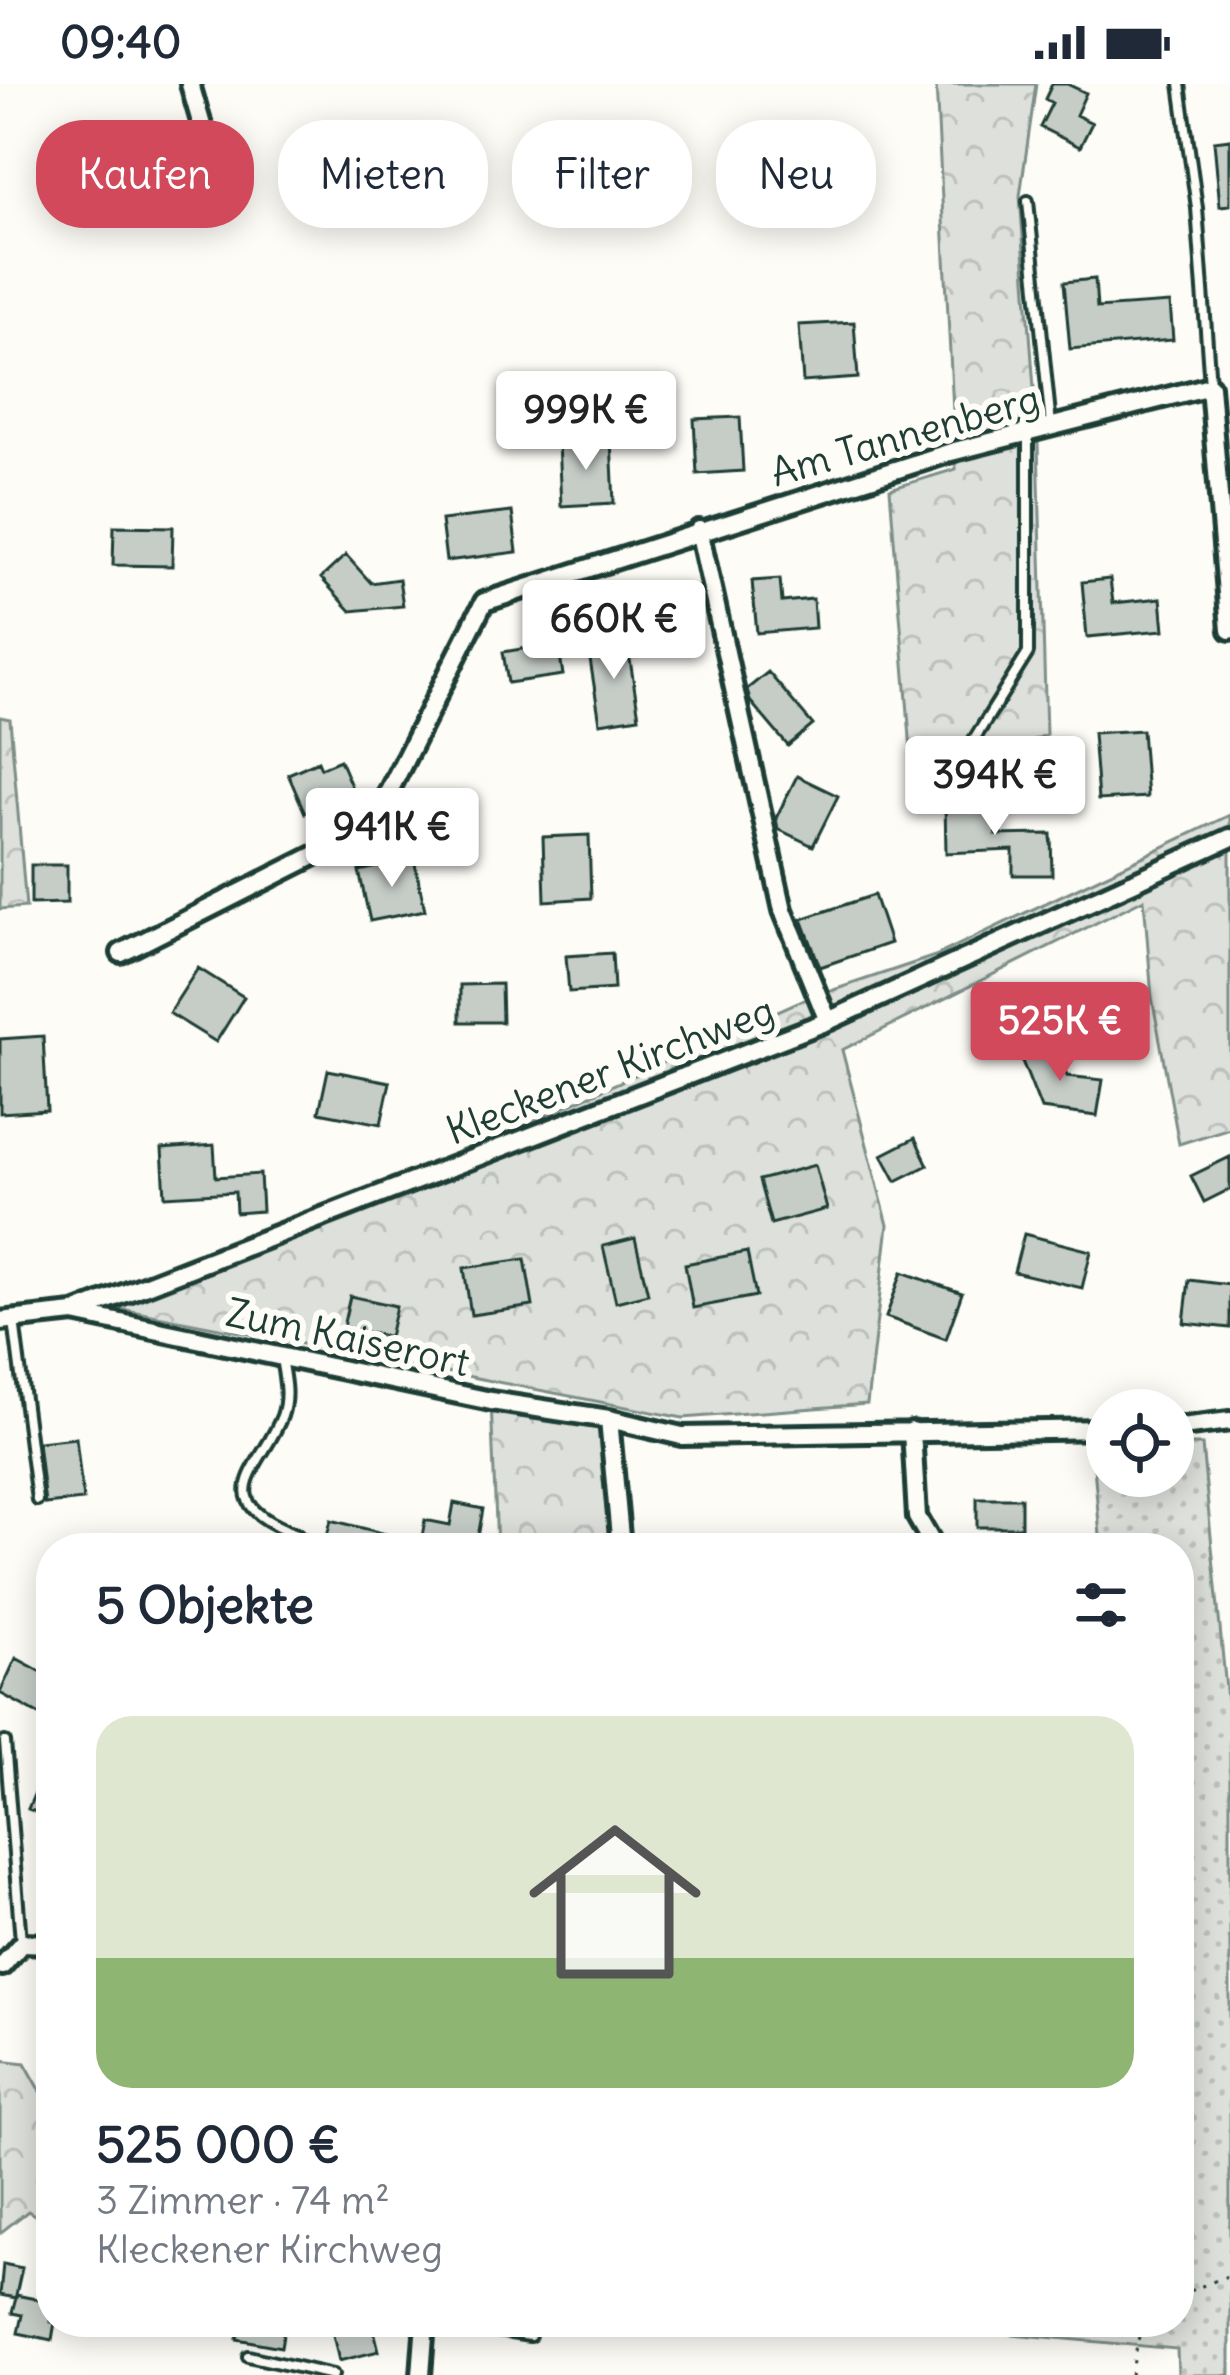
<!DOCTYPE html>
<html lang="de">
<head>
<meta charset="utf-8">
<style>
  :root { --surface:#fff; --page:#f6f6f7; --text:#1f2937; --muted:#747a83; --line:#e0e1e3; --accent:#d1495b }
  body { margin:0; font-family:Delius,sans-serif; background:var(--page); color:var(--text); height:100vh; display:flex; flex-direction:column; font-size:45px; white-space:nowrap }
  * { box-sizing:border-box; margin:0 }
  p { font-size:39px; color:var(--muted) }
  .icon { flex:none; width:66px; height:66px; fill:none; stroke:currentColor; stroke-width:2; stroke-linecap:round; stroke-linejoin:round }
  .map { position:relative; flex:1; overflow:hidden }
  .sheet { position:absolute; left:36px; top:1449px; width:1158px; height:804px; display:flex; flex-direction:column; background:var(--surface); border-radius:48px; box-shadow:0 6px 30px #0003 }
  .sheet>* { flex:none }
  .banner { position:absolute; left:36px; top:36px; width:1158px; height:108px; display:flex; gap:24px }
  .buttons { position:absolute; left:1086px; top:1305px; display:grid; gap:24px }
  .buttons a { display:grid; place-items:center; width:108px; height:108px; border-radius:50%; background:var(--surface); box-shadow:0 6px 30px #0003; font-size:60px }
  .price { position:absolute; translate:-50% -102px; padding:0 27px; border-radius:12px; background:#fff; color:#222; font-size:39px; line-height:78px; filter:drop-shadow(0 3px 6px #0008) }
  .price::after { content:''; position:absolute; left:50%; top:72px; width:36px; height:27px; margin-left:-18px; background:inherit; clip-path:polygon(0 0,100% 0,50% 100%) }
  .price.current { background:var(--accent); color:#fff }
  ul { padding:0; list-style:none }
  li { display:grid; align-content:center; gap:24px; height:636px; padding:0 60px }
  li+li { border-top:3px solid var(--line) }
  li span { display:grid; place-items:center; height:372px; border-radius:36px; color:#555 }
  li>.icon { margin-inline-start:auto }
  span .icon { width:216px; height:216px; fill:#fffc; stroke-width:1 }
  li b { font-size:51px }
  h2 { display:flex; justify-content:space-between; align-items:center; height:144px; padding:0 60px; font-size:51px }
  .tag { padding:0 42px; border-radius:48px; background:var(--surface); box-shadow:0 6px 30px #0003; font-size:42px; line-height:108px }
  .tag.current { background:var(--accent); color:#fff }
  .status { display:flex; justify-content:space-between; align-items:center; height:84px; padding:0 60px; background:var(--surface); direction:ltr }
  .status svg { height:33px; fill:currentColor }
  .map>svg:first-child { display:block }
  .grass { fill:url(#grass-dots); stroke:#7e8e88; stroke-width:3 }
  .forest { fill:url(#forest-crowns); stroke:#7e8e88; stroke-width:3 }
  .building { fill:#c6cdc7; stroke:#1f3d34; stroke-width:3 }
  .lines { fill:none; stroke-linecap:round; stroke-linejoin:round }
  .service-casing { stroke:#1f3d34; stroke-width:16 }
  .minor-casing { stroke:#1f3d34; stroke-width:26 }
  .path { stroke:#1f3d34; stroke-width:3; stroke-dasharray:3 9; stroke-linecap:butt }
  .service { stroke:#fdfcf7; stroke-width:8 }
  .minor { stroke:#fdfcf7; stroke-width:16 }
  .labels { text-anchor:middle; stroke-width:12; stroke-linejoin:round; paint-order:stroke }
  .street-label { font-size:39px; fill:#1f3d34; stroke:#fdfcf7 }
</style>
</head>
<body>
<div class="status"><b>09:40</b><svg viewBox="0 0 49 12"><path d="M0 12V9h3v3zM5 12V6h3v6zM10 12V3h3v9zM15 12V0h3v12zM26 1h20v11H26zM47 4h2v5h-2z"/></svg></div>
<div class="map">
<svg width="1230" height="2291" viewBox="0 0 1230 2291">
  <defs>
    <pattern id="grass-dots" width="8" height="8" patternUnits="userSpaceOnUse" patternTransform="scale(3)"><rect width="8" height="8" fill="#dde0db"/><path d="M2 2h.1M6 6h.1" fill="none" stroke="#bdc1bd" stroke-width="1.8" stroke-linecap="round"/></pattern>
    <pattern id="forest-crowns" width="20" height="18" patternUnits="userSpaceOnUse" patternTransform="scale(3)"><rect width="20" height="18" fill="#dde0db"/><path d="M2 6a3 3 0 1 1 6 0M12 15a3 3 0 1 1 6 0" fill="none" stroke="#bdc1bd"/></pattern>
  </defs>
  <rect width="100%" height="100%" fill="#fdfcf7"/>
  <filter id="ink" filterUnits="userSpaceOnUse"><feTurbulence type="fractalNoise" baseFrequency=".00833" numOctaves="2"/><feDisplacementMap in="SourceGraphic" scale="24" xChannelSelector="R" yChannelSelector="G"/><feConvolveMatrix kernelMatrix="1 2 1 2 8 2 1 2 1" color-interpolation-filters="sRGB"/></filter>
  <g filter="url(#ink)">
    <path class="grass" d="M1092,1359h15v33h66v-31h29l28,285v645h-52l-1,-26 -253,-23v-4h255v-774h-78z"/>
    <path class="forest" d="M936,0h100l-16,112 18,247 8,292 -132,53 -24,-299 66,-20z
      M0,633l10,2 16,188 -26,2z
      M1230,731v313l-51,16 -27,-147 -8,-98 -302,151 46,175 -21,179 -184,14 -567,-110 682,-306 137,-46z
      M491,1317l118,18 12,129h-124z
      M0,1976l25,3 26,46v116l-23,-14 -28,22z"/>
    <path class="building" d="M1052,0h15l19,9 -10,22 16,8 -12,24 -40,-20 12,-24 -7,-4z
      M1230,55v66l-10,1 -6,-65z
      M1095,195l2,29 73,-5 3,37 -103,9 -6,-67z
      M854,238l4,56 -55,4 -4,-57z
      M740,333l3,54 -46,3 -3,-55z
      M611,356l3,63 -53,3 -3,-64z
      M512,428l5,40 -71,9 -5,-41z
      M114,442l59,1 -1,39 -59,-1z
      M346,471l25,28 28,-4 4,27 -52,5 -30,-33z
      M780,495l2,23 31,-3 2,29 -58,5 -5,-52z
      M1110,495l3,24 48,-5 3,32 -77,7 -5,-55z
      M627,557l12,76 -39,6 -12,-76z
      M558,559l5,32 -55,8 -5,-31z
      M768,588l45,53 -25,21 -38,-45 -3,-12z
      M1142,646l5,67 -49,3 -5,-67z
      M340,676l14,33 -49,20 -17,-39 30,-13 3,7z
      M797,692l41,20 -25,50 -35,-17 -2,-11z
      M995,718l1,33 55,-1 1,41h-39v-25l-67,3 -1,-50z
      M589,751l2,63 -46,3 -2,-64z
      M414,775l11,51 -55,11 -11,-50z
      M31,781h36v38l-36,1z
      M874,811l16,48 -70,24 -18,-48z
      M612,869l2,36 -45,3 -3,-36z
      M198,884l46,29 -28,45 -47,-29z
      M501,900l1,38h-42v-37z
      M43,952l4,74 -47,3v-74z
      M1055,959l12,33 36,4 -6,36 -56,-7 -21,-53z
      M328,986l62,12 -9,42 -62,-12z
      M915,1054l13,27 -32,16 -14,-26z
      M214,1061l2,32 44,-3 2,37 -26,2 -1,-21 -70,4 -3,-47z
      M1230,1073v32l-26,13 -13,-26z
      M815,1081l12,44 -56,15 -12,-44z
      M1024,1150l67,17 -9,37 -68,-16z
      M635,1154l13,56 -32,8 -13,-56z
      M747,1168l9,44 -63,12 -8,-44z
      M525,1175l8,47 -62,9 -7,-47z
      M902,1188l60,21 -16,46 -60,-22z
      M1189,1196l41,5v43l-46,-5z
      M350,1212l46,10 -7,31 -46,-10z
      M76,1354l7,62 -38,4 -7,-62z
      M977,1414h44v29h-44z
      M454,1419l29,6 -7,39h-56l5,-28 25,5z
      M331,1436l59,15 -3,13h-63z
      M16,1574l35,19v44l-51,-28z
      M51,1671v63l-23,-9z
      M3,2180l19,4 -6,27 35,7v20h4l-3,18 -34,-7 4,-18 -10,-2 4,-15 -16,-3z
      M241,2238h44l-4,25 -44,-8z
      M330,2238h42l7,29 -40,10z"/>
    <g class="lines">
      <defs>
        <path id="service" d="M1180,0l17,124 13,177
          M1028,117l23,224
          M955,686l73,-117v-219
          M14,1237l23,179
          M281,1274c3,19 8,38 1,58 -21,54 -77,84 17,119
          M5,1658l16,199
          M437,2238l93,14v-14
          M248,2272l85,19"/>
        <path id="minor" d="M190,0l33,114
          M699,446l84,380 45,111
          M121,869l250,-126 113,-225 467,-150 259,-66 20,244
          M74,1229l417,88 118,18 73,17 425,-7
          M0,1237l74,-8 754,-292 402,-183
          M609,1335l12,129
          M1173,1344l57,-7
          M912,1347l5,86 18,31
          M2,1882l20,-23 29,1
          M421,2291l4,-53"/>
      </defs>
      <use href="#service" class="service-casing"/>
      <use href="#minor" class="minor-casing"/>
      <path class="path" d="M1179,2211l51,-20
        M1131,2291l11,-53"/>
      <use href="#service" class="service"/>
      <use href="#minor" class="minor"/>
    </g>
  </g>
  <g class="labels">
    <g class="street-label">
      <text transform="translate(905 351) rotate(-16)" y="14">Am Tannenberg</text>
      <text transform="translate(610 986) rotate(-21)" y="14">Kleckener Kirchweg</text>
      <text transform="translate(348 1253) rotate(12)" y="14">Zum Kaiserort</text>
    </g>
  </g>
</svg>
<div class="buttons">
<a><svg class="icon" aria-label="locate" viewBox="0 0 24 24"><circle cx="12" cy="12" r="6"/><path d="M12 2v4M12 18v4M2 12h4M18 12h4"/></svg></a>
</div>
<b class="price" style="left:586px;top:389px">999K €</b>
<b class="price" style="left:614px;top:598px">660K €</b>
<b class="price" style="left:995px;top:754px">394K €</b>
<b class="price" style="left:392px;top:806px">941K €</b>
<b class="price current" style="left:1060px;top:1000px">525K €</b>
<div class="banner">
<a class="tag current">Kaufen</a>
<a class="tag">Mieten</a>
<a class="tag">Filter</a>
<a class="tag">Neu</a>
</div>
<section class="sheet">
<h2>5 Objekte<svg class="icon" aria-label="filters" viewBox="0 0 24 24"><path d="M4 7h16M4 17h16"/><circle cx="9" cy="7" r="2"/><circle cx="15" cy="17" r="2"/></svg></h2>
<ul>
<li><span style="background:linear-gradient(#dfe7d0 65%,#8fb573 0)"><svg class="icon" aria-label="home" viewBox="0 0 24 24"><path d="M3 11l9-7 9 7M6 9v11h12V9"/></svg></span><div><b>525 000 €</b><p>3 Zimmer · 74 m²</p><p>Kleckener Kirchweg</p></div></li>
</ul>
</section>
</div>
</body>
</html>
